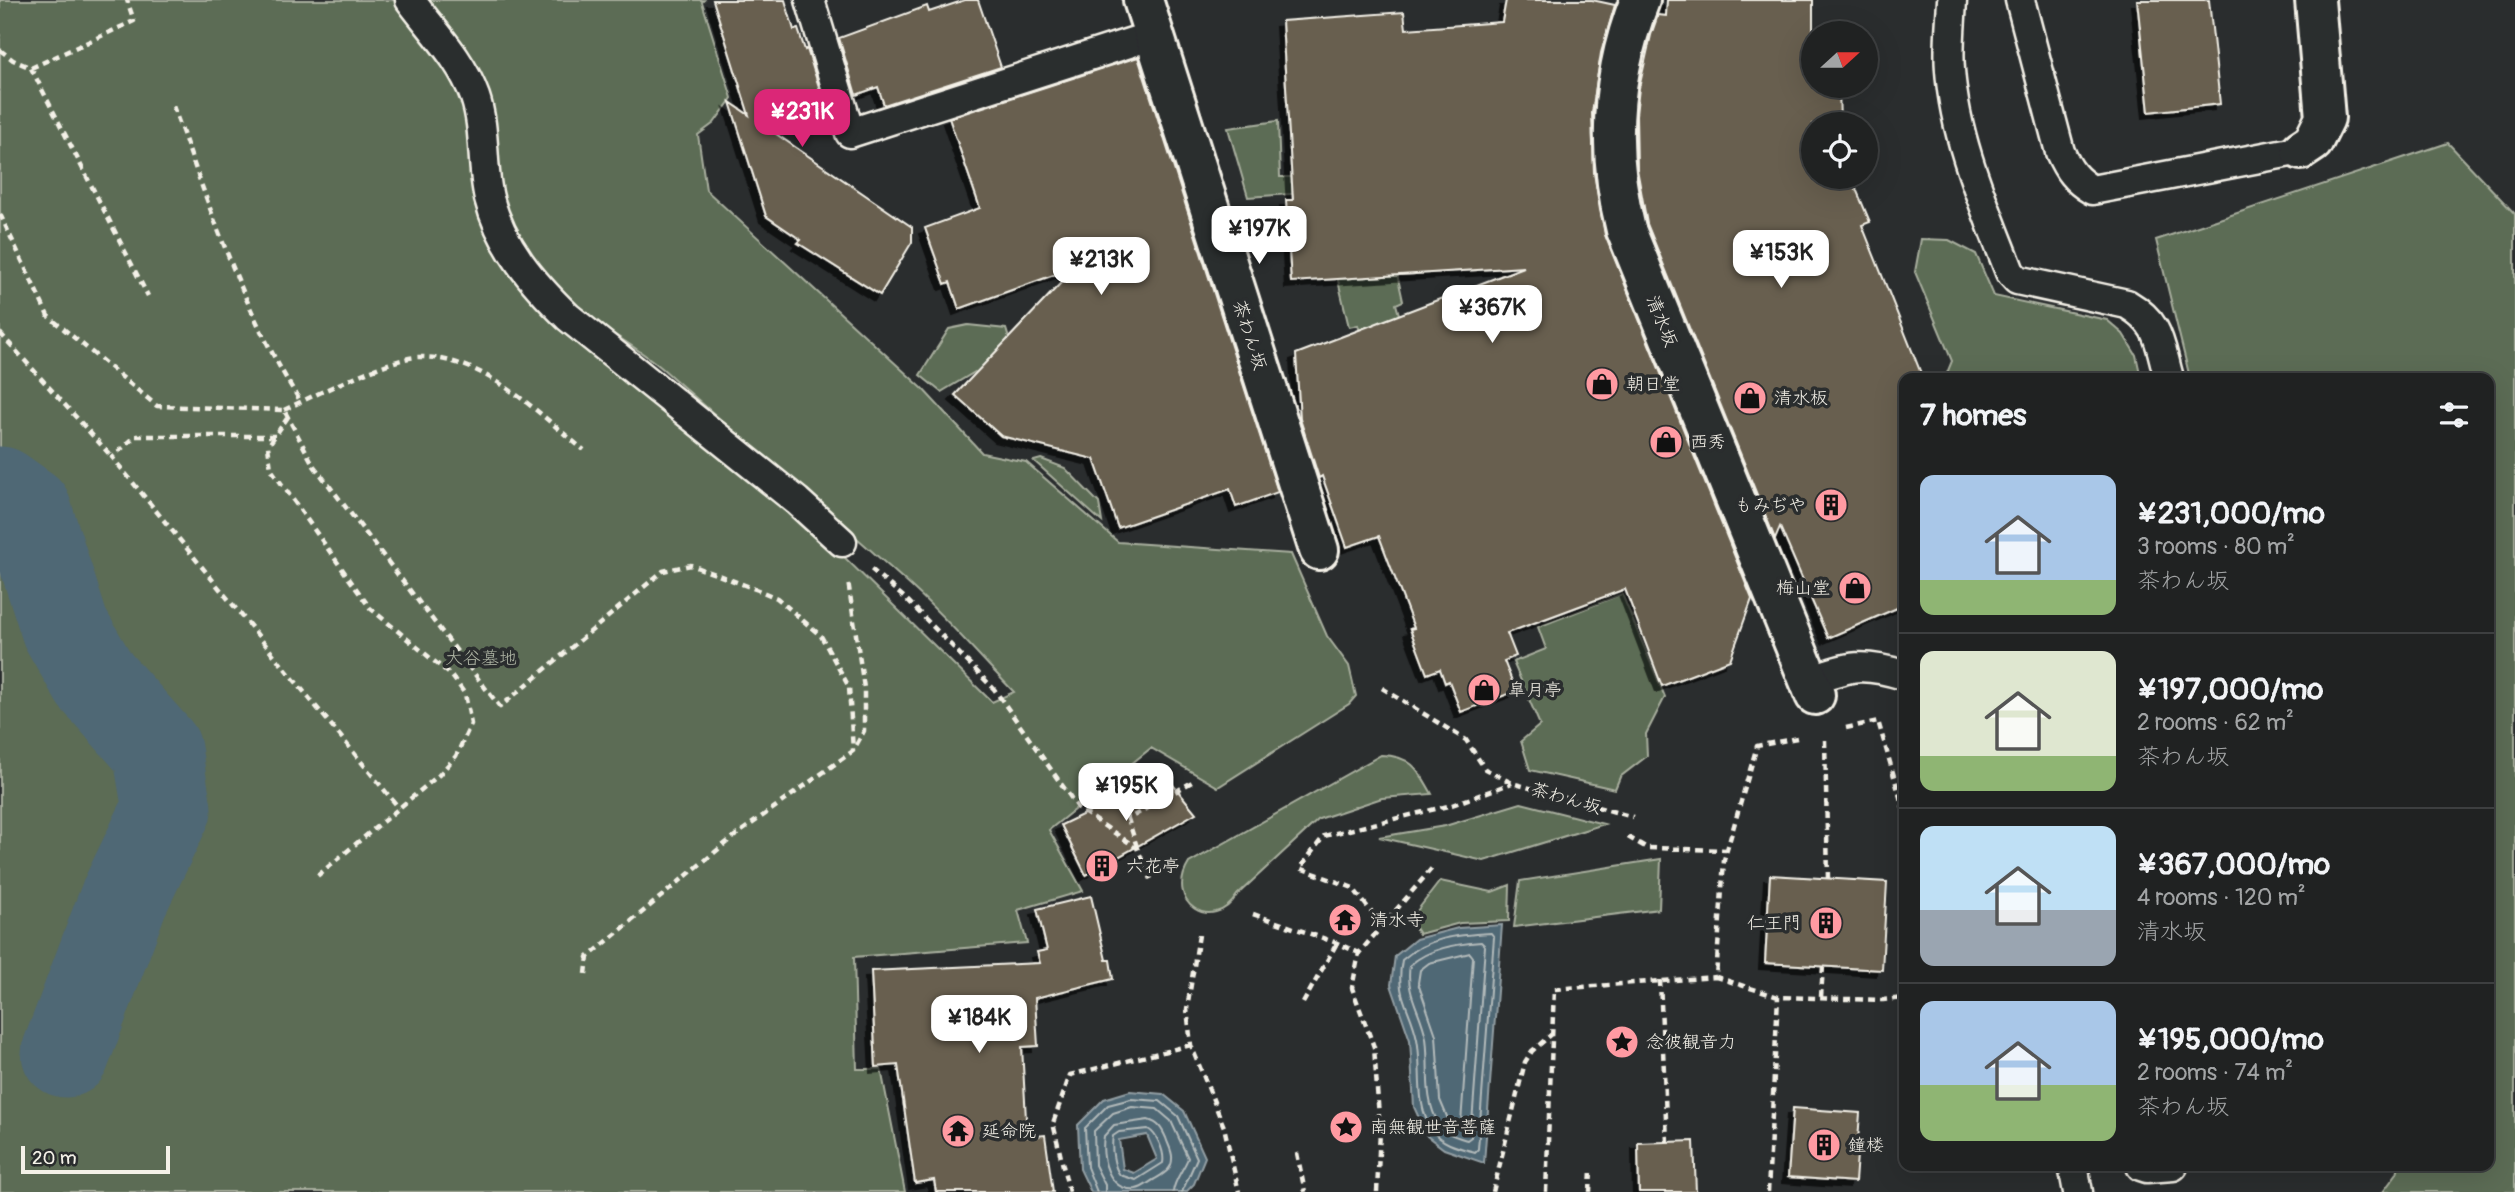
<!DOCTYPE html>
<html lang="en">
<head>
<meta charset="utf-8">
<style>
  :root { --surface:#202222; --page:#282a2a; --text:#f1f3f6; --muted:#a2a4a5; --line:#3d3f40; --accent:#db2777 }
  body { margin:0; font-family:Pangolin,"Klee One",sans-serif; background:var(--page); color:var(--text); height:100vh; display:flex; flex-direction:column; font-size:26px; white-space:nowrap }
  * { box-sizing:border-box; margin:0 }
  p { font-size:23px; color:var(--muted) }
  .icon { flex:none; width:38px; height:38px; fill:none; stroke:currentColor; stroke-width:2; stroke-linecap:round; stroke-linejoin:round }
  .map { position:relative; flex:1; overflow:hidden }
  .details { position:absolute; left:1899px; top:373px; width:595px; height:798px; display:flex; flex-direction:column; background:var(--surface); border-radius:14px; box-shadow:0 7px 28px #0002,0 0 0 2px var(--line) }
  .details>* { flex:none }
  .needle { width:46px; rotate:69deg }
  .tools { position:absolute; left:1801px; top:21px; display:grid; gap:14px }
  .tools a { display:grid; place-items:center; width:77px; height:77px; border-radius:50%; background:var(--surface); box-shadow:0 7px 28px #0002,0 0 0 2px var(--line); font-size:35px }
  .scale { position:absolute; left:21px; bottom:18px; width:149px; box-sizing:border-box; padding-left:7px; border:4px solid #f4f1e8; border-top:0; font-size:19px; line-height:24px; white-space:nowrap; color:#f4f1e8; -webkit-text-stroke:5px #2a2d2e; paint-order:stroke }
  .price { position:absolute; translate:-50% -60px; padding:0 16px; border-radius:14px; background:#fff; color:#222; font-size:23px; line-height:46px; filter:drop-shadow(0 2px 4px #0008) }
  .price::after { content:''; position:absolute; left:50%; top:42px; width:21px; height:16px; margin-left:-10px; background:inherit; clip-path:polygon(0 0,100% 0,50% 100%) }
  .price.on { background:var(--accent); color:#fff }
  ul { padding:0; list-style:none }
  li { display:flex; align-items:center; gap:21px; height:175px; padding:0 21px }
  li+li { border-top:2px solid var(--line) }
  li span { display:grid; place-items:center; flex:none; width:196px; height:140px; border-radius:14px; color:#555 }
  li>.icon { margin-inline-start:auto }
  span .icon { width:84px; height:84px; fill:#fffc; stroke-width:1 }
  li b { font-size:30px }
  h2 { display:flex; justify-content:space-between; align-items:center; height:84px; padding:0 21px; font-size:30px }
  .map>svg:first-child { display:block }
  .green { fill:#5b6c54; stroke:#a8ae9e; stroke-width:2 }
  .water { fill:#506775; stroke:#929ea3; stroke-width:2; fill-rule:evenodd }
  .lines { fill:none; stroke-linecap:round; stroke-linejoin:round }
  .shore { stroke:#b2baba; stroke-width:2 }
  .river { stroke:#506775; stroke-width:89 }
  .building { fill:#675f50; stroke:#f4f1e8; stroke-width:2; filter:url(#shadow) }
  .lane-casing { stroke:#f4f1e8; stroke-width:33 }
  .street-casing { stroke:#f4f1e8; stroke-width:44 }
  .path { stroke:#f4f1e8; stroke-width:4.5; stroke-dasharray:7 5; stroke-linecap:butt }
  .lane { stroke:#2a2d2e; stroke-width:28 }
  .street { stroke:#2a2d2e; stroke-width:38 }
  .labels { text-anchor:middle; stroke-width:7; stroke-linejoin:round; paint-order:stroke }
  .street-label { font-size:18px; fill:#f4f1e8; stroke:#2a2d2e }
  .poi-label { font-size:18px; fill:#f4f1e8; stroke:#2a2d2e; text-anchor:start }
  .park-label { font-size:18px; fill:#afb5a5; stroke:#2a2d2e }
</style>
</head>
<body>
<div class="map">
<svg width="2515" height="1192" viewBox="0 0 2515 1192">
  <defs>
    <filter id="shadow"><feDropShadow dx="-6" dy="6" stdDeviation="0" flood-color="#0009"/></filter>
  </defs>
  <rect width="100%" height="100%" fill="#2a2d2e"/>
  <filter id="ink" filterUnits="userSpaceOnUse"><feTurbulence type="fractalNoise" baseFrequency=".0143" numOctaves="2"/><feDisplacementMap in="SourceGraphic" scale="14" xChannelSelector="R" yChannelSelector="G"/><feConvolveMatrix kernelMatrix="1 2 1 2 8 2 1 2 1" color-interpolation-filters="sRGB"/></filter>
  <g filter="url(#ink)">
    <path class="green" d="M0,0h397l62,82 10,37 15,87 35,76 28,33 60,46 229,188 156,153 22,-10c-33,-34 -65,-71 -100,-103 -82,-75 -168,-146 -251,-220 -36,-31 -83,-50 -114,-86 -21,-23 -44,-56 -51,-87 -8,-38 -1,-83 -18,-120 -14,-29 -38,-51 -57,-76h281l-2,2 30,96 -18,25 -16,12 8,55 216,198 60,65 44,9 92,80 173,12 36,82 22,30 7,30 -7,8 -131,83 -67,-39 -102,82 34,61 -65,19 9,33 -173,14 3,112h24l24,123h-905z
      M1278,121l2,56h38l1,15 -71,5 -20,-69z
      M2448,143l67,71v978h-132l14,-19 2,-7h89v-788h-298l-34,-138z
      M1921,239l28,1 27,14 18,42 113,24 16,14 13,21 5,23h-196l7,-17 -37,-89z
      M1394,260l9,41 -7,3 8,28 -39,16 -7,-23 -9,2 -13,-55z
      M968,325l38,4 14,45 -24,10 -21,-12 -34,20 -21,-17 29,-46z
      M1041,459l24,9 34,35 3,19 -68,-61z
      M1622,594l43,103 -19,37 1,22 -27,21 -5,12 -85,-19 -9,-29 19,-16 -27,-63 33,-13 -8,-22z
      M1381,755c31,1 37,14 51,39l-50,4 -63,21 -82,76c-24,39 -73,8 -48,-32z
      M1521,803l83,21 -120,37 -105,-24 66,-11z
      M1661,859l-2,50 -145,18 6,-46z
      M1440,881l52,11 18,-7 -1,36 -49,2 -41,11 -9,-14z"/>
    <path class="water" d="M1502,925l-18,238 -40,-14 -17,-13 -13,-29 -4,-67 -19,-55 4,-29 21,-17 42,-11z
      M1130,1091l33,3 21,17 21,46 -11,27 -8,8h-95l-11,-23 -2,-44 26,-26zM1147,1135l10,24 -23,14 -11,-4 -4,-29z"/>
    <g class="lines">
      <path class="shore" d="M1491,933l3,4 -16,212 -3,3c-15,-4 -34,-8 -43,-22 -18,-28 -9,-61 -15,-91 -7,-33 -22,-42 -15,-79 26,-23 55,-25 89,-27z
        M1481,942l4,4 -14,191 -4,3c-10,-3 -22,-6 -28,-16 -16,-25 -9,-57 -13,-86 -5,-27 -21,-44 -16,-73 20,-17 46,-21 71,-23z
        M1470,953l3,4 -12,166 -4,3 -9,-7 -8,-19 -4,-65 -18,-52 2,-13 9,-7z
        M1148,1120c11,3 14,9 18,18 2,7 7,14 6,21 0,11 -9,15 -17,20 -6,3 -12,9 -19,10 -29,3 -35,-33 -32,-53l10,-11z
        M1148,1129c9,5 17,23 15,34l-27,17 -16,-5c-7,-9 -9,-28 -7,-39l6,-4z
        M1097,1192l-10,-25 -2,-39 23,-23 23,-6 29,2 18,15 19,42 -15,34
        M1105,1192v-7l-10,-20 -1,-34 19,-18 19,-6 25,2 14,12 17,37c-4,11 -14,22 -15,34"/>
      <path class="river" d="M0,491l27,19 38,118 30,52 62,70 10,59 -43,89 -58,155"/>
    </g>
    <path class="building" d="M713,0h72l9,30 4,-1 7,21 2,-1 18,57 -59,21 146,100v15l-32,53 -82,-52 3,-3 -35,-24 -36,-114 19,13z
      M965,0h13l23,67 -117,38 -6,-18 -22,8 -17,-57 88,-32 2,6z
      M1506,0h86l23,5 -14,48 -9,60 2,60 11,62 147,364 -22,61 -68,26 -37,-97 -118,44 9,23 -12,5 12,30 -55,21 -12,-31 -4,2 -5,-14 -13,5 -17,-45 4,-1 -35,-92 -32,11 -25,-71 -3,2 -19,-59 -4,-65 228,-87 -233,15 -5,-82h7l-11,-179 122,-9 2,17 96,-7z
      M1667,0h146v86h26l1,38h-27v53h38l19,45 -8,3 60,151 -18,2v227l-76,33 -48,-111 -5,12 -128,-315 -10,-55 -1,-54 3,-27 12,-53 7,-20 8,1z
      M2137,0h72l11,104 -71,8z
      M1138,57l140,435 -42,15 -6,-18 -112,39 -24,-69 -93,-23 -46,-41 121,-128 -117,42 -9,-27 -5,2 -20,-56 55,-20 -31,-90z
      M1165,775l31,38 -110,62 -25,-50z
      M1770,875l117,7 -5,88 -117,-7z
      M1091,896l15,64h4l3,19 -78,19 3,48 -16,1 5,90 18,-2 8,57h-117l-2,-12 -19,3 -17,-118 -22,2 -5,-96 169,-8 -3,-11 10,-2 -10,-41z
      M1793,1108l67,5 -5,69 -67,-5z
      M1694,1141l2,51h-57l-1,-49z"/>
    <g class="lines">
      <defs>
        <path id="lane" d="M410,0c23,31 52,60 65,97 11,32 6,68 14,101 12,48 44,85 79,119l229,184 45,41
          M810,0l40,133 304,-98
          M1952,0c-1,23 -4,47 -2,70 5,70 35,137 60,202l7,8 110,24c34,20 32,39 42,74
          M2020,0l40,152c8,18 15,28 32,38l209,-40
          M1810,680c41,-14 51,-18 94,-5
          M2073,1166l5,26
          M2141,1166l6,2 26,-2"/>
        <path id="street" d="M1143,0l176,550
          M1640,0c-30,76 -34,151 -14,230l189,465
          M2301,150l12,-8 12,-24 -10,-118"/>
      </defs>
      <use href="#lane" class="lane-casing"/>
      <use href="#street" class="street-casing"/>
      <path class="path" d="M0,50l13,10 18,8 117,228
        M31,68l103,-47 -7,-21
        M173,106c36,98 71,209 128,296
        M0,214l48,102 109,90 127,4 30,56 186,241 163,-136 28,-6 67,25 19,8 44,38 28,51 4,64
        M0,333l112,124
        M284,410c29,-14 107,-53 135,-53 67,0 117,55 165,93
        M288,417l-20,29 3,23 99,139 82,68 13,18 6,30 -15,32 -17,19 -123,102
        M275,436h-139l-24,21 287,351
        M871,569l36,31 87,89 85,120 58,39 14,31
        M1382,688l84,52 19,29 27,14 121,34
        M1846,728l32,-7 26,90
        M1797,738l-40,8 -33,114 -8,117 62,20 105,3 21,-2
        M1825,740l3,139
        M1123,792l5,27
        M1628,837l19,11 79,2
        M1137,847l-9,-28 64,-37
        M1253,914l84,29 22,10
        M1382,926l-29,-38 -53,-20 24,-32 128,-31 60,-22
        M1199,935l-12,74 4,36 33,82 15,65
        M586,974l2,-17 144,-119 121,-87 11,-20v-43l-16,-107
        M1660,980l7,162
        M1821,997l2,-31
        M1303,1003l34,-60
        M1297,1153l8,39
        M1069,1192l-16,-69 17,-48 121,-30
        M1377,1192l3,-61 -6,-84 -22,-59 7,-35 74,-86
        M1493,1192l32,-130 7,-11 20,-17
        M1546,1192l8,-203 162,-12
        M1590,1192l1,-23
        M1768,1192l10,-195"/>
      <use href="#lane" class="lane"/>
      <use href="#street" class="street"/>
    </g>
  </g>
  <defs>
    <symbol id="shop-disc" viewBox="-11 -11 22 22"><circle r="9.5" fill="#ff9aa2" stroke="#2a2d2e"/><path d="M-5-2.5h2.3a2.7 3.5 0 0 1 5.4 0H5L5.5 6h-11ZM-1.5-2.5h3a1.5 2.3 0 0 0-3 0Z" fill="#111"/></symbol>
    <symbol id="building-disc" viewBox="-11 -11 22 22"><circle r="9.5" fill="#ff9aa2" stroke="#2a2d2e"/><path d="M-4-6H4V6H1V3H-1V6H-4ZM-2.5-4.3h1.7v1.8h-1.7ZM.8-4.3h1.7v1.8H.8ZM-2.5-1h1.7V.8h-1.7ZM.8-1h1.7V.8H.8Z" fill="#111"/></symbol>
    <symbol id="temple-disc" viewBox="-11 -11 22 22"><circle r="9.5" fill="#ff9aa2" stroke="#2a2d2e"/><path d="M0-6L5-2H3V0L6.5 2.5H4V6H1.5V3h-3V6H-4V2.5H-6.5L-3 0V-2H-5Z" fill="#111"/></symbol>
    <symbol id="sight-disc" viewBox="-11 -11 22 22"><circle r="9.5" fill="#ff9aa2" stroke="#2a2d2e"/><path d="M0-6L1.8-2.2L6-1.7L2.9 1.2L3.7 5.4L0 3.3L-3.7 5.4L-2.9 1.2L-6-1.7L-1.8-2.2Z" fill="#111"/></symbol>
  </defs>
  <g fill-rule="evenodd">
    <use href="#shop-disc" x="1583" y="365" width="38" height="38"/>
    <use href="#shop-disc" x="1731" y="379" width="38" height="38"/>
    <use href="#shop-disc" x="1647" y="423" width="38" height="38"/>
    <use href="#building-disc" x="1812" y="486" width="38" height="38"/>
    <use href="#shop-disc" x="1836" y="569" width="38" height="38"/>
    <use href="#shop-disc" x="1465" y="671" width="38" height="38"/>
    <use href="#building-disc" x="1083" y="847" width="38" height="38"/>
    <use href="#temple-disc" x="1326" y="901" width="38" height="38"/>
    <use href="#building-disc" x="1807" y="904" width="38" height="38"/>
    <use href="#sight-disc" x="1603" y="1023" width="38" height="38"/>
    <use href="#sight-disc" x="1327" y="1108" width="38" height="38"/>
    <use href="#temple-disc" x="939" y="1112" width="38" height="38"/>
    <use href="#building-disc" x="1805" y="1126" width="38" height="38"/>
  </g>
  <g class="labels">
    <g class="street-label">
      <text transform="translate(1662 321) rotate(68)" y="6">清水坂</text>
      <text transform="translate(1250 335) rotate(72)" y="6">茶わん坂</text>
      <text transform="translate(1566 798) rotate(16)" y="6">茶わん坂</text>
    </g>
    <g class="poi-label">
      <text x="1626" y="390">朝日堂</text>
      <text x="1774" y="404">清水板</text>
      <text x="1690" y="448">西秀</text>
      <text x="1806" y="511" text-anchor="end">もみぢや</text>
      <text x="1830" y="594" text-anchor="end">梅山堂</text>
      <text x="1508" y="696">皐月亭</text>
      <text x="1126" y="872">六花亭</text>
      <text x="1370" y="926">清水寺</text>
      <text x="1801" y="929" text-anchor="end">仁王門</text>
      <text x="1646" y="1048">念彼観音力</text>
      <text x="1370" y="1133">南無観世音菩薩</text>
      <text x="982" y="1137">延命院</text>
      <text x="1848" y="1151">鐘楼</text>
    </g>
    <g class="park-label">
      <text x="481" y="664">大谷墓地</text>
    </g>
  </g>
</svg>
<div class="tools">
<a><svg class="needle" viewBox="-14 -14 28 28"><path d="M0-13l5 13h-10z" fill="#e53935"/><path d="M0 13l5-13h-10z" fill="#a2a4a5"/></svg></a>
<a><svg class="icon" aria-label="locate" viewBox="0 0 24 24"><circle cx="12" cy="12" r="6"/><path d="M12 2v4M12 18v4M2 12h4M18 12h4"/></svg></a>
</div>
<div class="scale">20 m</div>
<b class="price on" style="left:802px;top:149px">¥231K</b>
<b class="price" style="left:1259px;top:266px">¥197K</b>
<b class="price" style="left:1781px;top:290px">¥153K</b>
<b class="price" style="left:1101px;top:297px">¥213K</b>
<b class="price" style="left:1492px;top:345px">¥367K</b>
<b class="price" style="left:1126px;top:823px">¥195K</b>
<b class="price" style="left:979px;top:1055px">¥184K</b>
<section class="details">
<h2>7 homes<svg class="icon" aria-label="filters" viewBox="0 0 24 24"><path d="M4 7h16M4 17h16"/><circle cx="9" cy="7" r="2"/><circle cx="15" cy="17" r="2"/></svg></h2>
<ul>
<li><span style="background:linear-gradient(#a9c7e8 75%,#8fb573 0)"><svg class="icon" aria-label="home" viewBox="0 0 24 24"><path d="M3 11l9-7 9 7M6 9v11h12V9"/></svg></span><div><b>¥231,000/mo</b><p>3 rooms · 80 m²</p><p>茶わん坂</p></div></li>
<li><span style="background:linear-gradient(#dfe7d0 75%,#8fb573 0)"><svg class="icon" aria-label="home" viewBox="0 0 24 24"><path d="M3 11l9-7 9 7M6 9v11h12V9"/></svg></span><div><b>¥197,000/mo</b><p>2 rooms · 62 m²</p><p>茶わん坂</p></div></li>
<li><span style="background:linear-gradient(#bfe0f5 60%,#9aa5b1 0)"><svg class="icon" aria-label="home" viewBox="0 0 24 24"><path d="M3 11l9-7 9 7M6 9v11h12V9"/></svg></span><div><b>¥367,000/mo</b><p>4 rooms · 120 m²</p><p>清水坂</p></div></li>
<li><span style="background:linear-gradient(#a9c7e8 60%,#8fb573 0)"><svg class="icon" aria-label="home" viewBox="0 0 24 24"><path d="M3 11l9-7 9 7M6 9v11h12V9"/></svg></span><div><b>¥195,000/mo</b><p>2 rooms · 74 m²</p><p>茶わん坂</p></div></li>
</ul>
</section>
</div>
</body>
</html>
